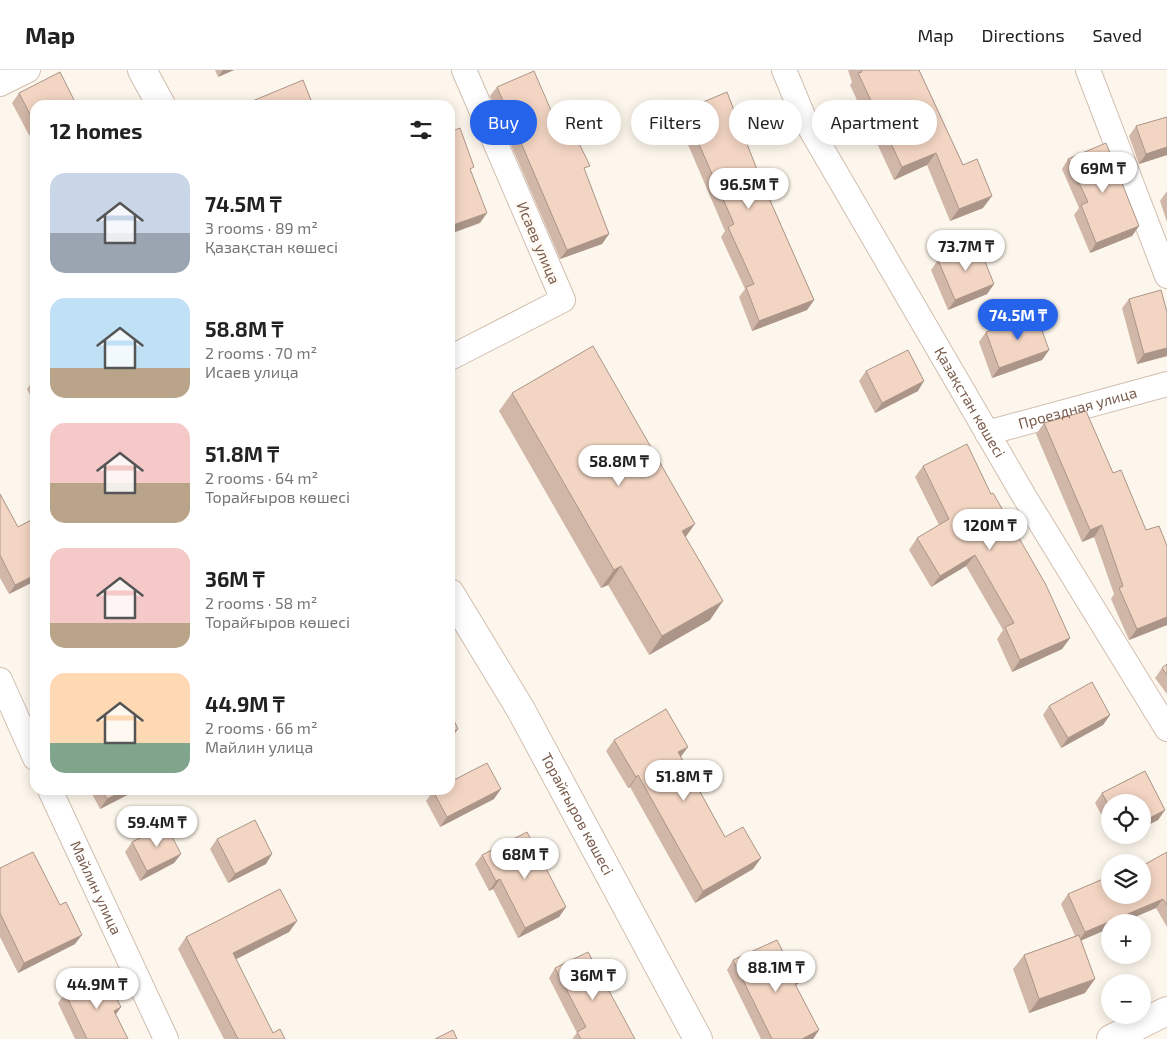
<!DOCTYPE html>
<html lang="en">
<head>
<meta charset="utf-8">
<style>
  :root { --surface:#fff; --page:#f2f2f2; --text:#222; --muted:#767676; --line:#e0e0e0; --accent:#2563eb }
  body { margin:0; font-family:"Exo 2",sans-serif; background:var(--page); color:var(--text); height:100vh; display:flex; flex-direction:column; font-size:19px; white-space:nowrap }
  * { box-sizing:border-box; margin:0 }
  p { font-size:16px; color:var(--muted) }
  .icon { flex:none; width:28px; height:28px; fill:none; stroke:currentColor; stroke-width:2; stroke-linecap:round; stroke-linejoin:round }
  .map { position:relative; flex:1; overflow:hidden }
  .side { position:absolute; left:30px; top:30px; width:425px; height:695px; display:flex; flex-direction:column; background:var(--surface); border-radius:15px; box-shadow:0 2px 12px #0003 }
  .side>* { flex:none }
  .guide { position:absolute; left:470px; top:30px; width:475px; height:45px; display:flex; gap:10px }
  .tools { position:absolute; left:1101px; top:724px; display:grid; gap:10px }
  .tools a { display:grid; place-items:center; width:50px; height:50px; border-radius:50%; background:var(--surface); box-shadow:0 2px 12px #0003; font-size:25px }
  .price { position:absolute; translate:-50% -42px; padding:0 11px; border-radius:18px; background:#fff; color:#222; font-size:16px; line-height:32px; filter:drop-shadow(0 1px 2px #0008) }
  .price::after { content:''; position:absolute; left:50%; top:30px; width:15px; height:11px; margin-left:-8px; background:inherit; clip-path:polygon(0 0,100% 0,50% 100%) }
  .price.active { background:var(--accent); color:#fff }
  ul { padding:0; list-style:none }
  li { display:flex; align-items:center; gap:15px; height:125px; padding:0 20px }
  li span { display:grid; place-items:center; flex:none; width:140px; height:100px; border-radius:15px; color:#555 }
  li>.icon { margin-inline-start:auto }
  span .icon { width:60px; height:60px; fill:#fffc; stroke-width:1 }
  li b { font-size:21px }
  h2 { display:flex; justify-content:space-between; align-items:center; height:60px; padding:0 20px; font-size:21px }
  .chip { padding:0 18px; border-radius:22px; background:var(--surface); box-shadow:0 2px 12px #0003; font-size:18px; line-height:45px }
  .chip.active { background:var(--accent); color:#fff }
  header { display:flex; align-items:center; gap:30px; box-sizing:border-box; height:70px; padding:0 25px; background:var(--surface); border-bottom:1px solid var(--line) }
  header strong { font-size:24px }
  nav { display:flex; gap:28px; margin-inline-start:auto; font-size:18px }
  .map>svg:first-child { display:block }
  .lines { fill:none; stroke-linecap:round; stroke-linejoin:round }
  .minor-casing { stroke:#d1beb0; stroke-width:26 }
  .tertiary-casing { stroke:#d1beb0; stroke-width:30 }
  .secondary-casing { stroke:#d6c0b0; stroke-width:30 }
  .minor { stroke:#fff; stroke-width:24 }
  .tertiary { stroke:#fff; stroke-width:28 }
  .secondary { stroke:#fff; stroke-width:28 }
  .wall { fill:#d1b7a8 }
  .shaded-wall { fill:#aa9588 }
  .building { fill:#f3d5c3; stroke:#aa9588 }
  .labels { text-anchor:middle; stroke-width:5; stroke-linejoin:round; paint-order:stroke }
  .street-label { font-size:15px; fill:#7a5c4d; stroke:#fffaf3 }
</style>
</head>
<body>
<header>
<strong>Map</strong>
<nav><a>Map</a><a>Directions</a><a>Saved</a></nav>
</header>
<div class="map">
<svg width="1167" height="969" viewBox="0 0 1167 969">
  <rect width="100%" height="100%" fill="#fdf6ec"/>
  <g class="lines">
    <defs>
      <g id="minor">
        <path id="s1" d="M784,0l20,48 220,378 143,233"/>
        <path d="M1088,0l79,206"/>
        <path d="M0,14l28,-14"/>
        <path d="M450,288l113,-58 -99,-230"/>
        <path id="s2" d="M987,363l180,-49"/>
        <path d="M0,610l35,78"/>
        <path id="s3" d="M50,720l116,249"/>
      </g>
      <g id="tertiary">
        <path d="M142,0l19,35"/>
        <path id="s4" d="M450,523l71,117 177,329"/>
      </g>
      <path id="secondary" d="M1111,969l56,-28"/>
    </defs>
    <use href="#minor" class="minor-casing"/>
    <use href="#tertiary" class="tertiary-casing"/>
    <use href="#secondary" class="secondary-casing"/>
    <use href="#minor" class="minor"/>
    <use href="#tertiary" class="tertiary"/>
    <use href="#secondary" class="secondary"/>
  </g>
  <path class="wall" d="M215,0h19l-16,7z
    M848,0h71l64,138 -33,13 -23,-56 -33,15 -44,-95 2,-3z
    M497,17l66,51 46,96 -7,10 -42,15 -70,-163z
    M19,23l16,12v26l-6,4 -17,-32z
    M684,40l77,70 53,120 -7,10 -55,21 -13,-34 6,-8 -24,-52 4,-6 -48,-112z
    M1167,47v38l-28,9 -10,-28 7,-10z
    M1068,89l71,67 -7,10 -42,17 -16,-38 5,-7 -17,-39z
    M1167,121v31l-7,-21z
    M938,190l56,24 -7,10 -39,16 -17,-40z
    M1129,229l38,13v44l-30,8 -15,-56z
    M986,262l63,18 -7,10 -50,18 -13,-36z
    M866,301l52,20 -43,22 -16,-32z
    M35,308v27l-8,-16z
    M512,323l174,144 24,83 -61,35 -41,-70 -7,3 -102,-177z
    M1044,353l69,50 33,57 21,16v79l-38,15 -18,-41 3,-5 -20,-57 -12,5 -46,-108z
    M923,396l68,28 79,144 -8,11 -50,23 -15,-33 6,-9 -37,-64 -35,21 -22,-37 8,-12 22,-13 -24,-48z
    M0,424l18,33 17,54 -26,13 -9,-16z
    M1167,594v30l-12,-16 7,-10z
    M1049,636l61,9 -7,10 -42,23 -18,-33z
    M614,670l67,17 44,80 36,21 -8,11 -58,34 -65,-116 -2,1 -22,-37z
    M1145,701l20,39 -7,10 -16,8v-26h-32v29l-15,-28 7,-10z
    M90,720h47l-37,19z
    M433,721l61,8 -54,28 -14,-26z
    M1112,765h18l-14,7z
    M217,769l49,25 -38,19 -18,-34z
    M132,772l49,12 -7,9 -34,18 -15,-29z
    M1167,782v75l-11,-19 -75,32 4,53 -56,20 -16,-44 11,-14 51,-19 -14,-32 7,-10 42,1z
    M482,785l84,52 -7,10 -41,21 -25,-49 -4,2 -14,-27z
    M0,798l75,76 -57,29 -18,-36z
    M297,851l-8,11 -53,27 37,74 12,6h-61l-46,-90 8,-12z
    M733,890l65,23 -2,3 23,44 -6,9h-52l-34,-69z
    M555,898l80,71h-63l5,-6 -28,-55z
    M65,923l56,14 -5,7 12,25h-53l-17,-36z"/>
  <path class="shaded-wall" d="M223,0h11l-16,7z
    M35,55v6l-6,4z
    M1167,77v8l-28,9 7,-10z
    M936,83l-9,12 -33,15 8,-13z
    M992,126l-9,12 -33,13 9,-12z
    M487,143l-7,10 -30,11v-8z
    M1139,156l-7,10 -42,17 6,-10z
    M609,164l-7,10 -42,15 7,-9z
    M994,214l-7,10 -39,16 7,-10z
    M814,230l-7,10 -55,21 7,-10z
    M1167,278v8l-30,8 7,-10z
    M1049,280l-7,10 -50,18 7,-10z
    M924,311l-6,10 -43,22 7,-10z
    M695,454l-13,18v-11z
    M1102,455l-8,12 -12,5 8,-12z
    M975,485l-9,11 -35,21 9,-11z
    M621,496l-13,19 -7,3 13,-18z
    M35,505v6l-26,13 6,-9z
    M723,531l-13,19 -61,35 13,-19z
    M1167,547v8l-38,15 8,-11z
    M1070,568l-8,11 -50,23 8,-12z
    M1110,645l-7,10 -42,23 7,-10z
    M458,659l-7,10h-1v-6z
    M688,677l-8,11 -2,-6z
    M638,705l-8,12 -2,1 8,-11z
    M501,719l-7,10 -54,28 7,-10z
    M125,720h12l-37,19 7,-10z
    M1165,740l-7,10 -16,8v-6z
    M1121,765h9l-14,7z
    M181,784l-7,9 -34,18 7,-10z
    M272,784l-6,10 -38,19 7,-9z
    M761,788l-8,11 -58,34 8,-12z
    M500,809l-7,10 -4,2 7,-10z
    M1163,829l-7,9 -33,14h-13v6l-32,14 7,-10z
    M566,837l-7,10 -41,21 7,-10z
    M297,851l-8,11 -64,33 8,-12z
    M82,865l-7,9 -57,29 6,-10z
    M1095,909l-10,14 -56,20 10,-14z
    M121,937l-7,10v-6z
    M819,960l-6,9h-11z"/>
  <path class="building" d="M861,0h58l44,95 14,-6 15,37 -33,13 -23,-56 -34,14 -44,-94 4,-1z
    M534,1l29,67 11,-5 16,33 -6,2 25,66 -42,16 -70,-163z
    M60,2l16,32 -2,1h-39v19l-16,-31z
    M303,10l10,25h-61l-2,-3z
    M727,22l34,88 53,120 -55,21 -13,-34 8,-3 -26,-57 6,-3 -50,-114z
    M1167,47v30l-21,7 -10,-28z
    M460,58l14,39 -4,2 17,44 -37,13v-94z
    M1106,73l33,83 -43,17 -15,-38 7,-3 -20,-43z
    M978,174l16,40 -39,16 -17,-40z
    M1161,220l6,22v36l-23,6 -15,-55z
    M1036,244l13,36 -50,18 -13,-36z
    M593,276l102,178 -13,7 41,70 -61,35 -41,-70 -7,4 -102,-177z
    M908,280l16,31 -42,22 -16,-32z
    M1086,341l27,62 8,-3 25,60 13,-4 8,20v71l-30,12 -18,-41 4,-2 -21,-61 -12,5 -46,-107z
    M967,374l24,50 2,-1 53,92 24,53 -50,22 -15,-33 9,-4 -39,-68 -35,21 -23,-38 32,-19 -26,-53z
    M0,424l18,33 17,-9v57l-20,10 -15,-30z
    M1167,594v11l-5,-7z
    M1092,612l18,33 -42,23 -19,-32z
    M666,639l22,38 -10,5 47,85 18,-10 18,31 -58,33 -65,-116 -2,2 -22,-37z
    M450,642l8,17 -8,4z
    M487,693l14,26 -54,28 -14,-26 1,-1h16v-8z
    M1145,701l20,39 -23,12v-20h-32v6l-8,-15z
    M102,720h23l-18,9z
    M255,750l17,34 -37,20 -18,-35z
    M166,755l15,29 -34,17 -15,-29z
    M527,762l39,75 -41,21 -25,-49 -4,2 -14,-26z
    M33,782l27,53 6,-3 16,33 -58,28 -24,-50v-45z
    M1167,782v53l-4,-6 -78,33 -17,-38 42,-18v19h32v-29z
    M280,819l17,32 -64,32 40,80 7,-4 5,10h-47l-52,-102z
    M1079,865l16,44 -56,20 -15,-44z
    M777,870l21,43 -3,1 24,46 -17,9h-30l-39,-79z
    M588,882l47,87h-54l-4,-7 9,-5 -31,-59z
    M104,904l17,33 -7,4 14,28h-41l-22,-46z
    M453,960l4,9h-22z"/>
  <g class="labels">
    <g class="street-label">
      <text transform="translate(538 173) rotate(67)" y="5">Исаев улица</text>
      <text dy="5" stroke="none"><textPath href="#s1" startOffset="381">Қазақстан көшесі</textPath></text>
      <text dy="5" stroke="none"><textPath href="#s2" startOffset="94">Проездная улица</textPath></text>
      <text dy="5" stroke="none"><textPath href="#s4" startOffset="255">Торайғыров көшесі</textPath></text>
      <text dy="5" stroke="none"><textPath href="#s3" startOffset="108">Майлин улица</textPath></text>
    </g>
  </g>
</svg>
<div class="tools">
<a><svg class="icon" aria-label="locate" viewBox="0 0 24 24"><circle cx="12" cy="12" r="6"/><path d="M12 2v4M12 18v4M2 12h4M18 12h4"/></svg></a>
<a><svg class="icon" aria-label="layers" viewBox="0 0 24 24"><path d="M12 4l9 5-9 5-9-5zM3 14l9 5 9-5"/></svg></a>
<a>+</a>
<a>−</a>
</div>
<b class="price" style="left:1103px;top:124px">69M ₸</b>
<b class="price" style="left:749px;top:140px">96.5M ₸</b>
<b class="price" style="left:966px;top:202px">73.7M ₸</b>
<b class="price active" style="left:1018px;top:271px">74.5M ₸</b>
<b class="price" style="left:619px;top:417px">58.8M ₸</b>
<b class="price" style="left:990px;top:481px">120M ₸</b>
<b class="price" style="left:684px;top:732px">51.8M ₸</b>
<b class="price" style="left:157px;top:778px">59.4M ₸</b>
<b class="price" style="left:525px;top:810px">68M ₸</b>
<b class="price" style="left:776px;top:923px">88.1M ₸</b>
<b class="price" style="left:593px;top:931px">36M ₸</b>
<b class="price" style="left:97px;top:940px">44.9M ₸</b>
<div class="guide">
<a class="chip active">Buy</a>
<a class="chip">Rent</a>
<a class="chip">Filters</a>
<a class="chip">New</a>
<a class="chip">Apartment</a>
</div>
<section class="side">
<h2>12 homes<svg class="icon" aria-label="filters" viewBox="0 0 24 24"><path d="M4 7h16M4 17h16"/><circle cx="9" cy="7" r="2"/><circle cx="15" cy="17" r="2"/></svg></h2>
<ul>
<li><span style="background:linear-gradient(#c9d6e8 60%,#9aa5b1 0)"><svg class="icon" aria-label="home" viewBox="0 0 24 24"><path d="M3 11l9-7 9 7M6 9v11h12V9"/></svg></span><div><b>74.5M ₸</b><p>3 rooms · 89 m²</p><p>Қазақстан көшесі</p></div></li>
<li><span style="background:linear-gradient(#bfe0f5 70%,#b9a48a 0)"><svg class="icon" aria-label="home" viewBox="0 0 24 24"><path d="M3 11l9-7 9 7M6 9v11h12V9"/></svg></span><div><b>58.8M ₸</b><p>2 rooms · 70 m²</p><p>Исаев улица</p></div></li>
<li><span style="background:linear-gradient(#f6c9c9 60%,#b9a48a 0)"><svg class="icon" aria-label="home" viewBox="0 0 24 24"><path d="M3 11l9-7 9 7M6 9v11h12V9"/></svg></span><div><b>51.8M ₸</b><p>2 rooms · 64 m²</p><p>Торайғыров көшесі</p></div></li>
<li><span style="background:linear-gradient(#f6c9c9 75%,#b9a48a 0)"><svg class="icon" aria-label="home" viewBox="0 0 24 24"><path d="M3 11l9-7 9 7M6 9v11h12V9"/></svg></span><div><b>36M ₸</b><p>2 rooms · 58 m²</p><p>Торайғыров көшесі</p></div></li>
<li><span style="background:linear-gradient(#ffd9b3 70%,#7fa58c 0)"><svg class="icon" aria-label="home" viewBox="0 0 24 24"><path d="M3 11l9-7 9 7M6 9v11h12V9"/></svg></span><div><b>44.9M ₸</b><p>2 rooms · 66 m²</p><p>Майлин улица</p></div></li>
</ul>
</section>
</div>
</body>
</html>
